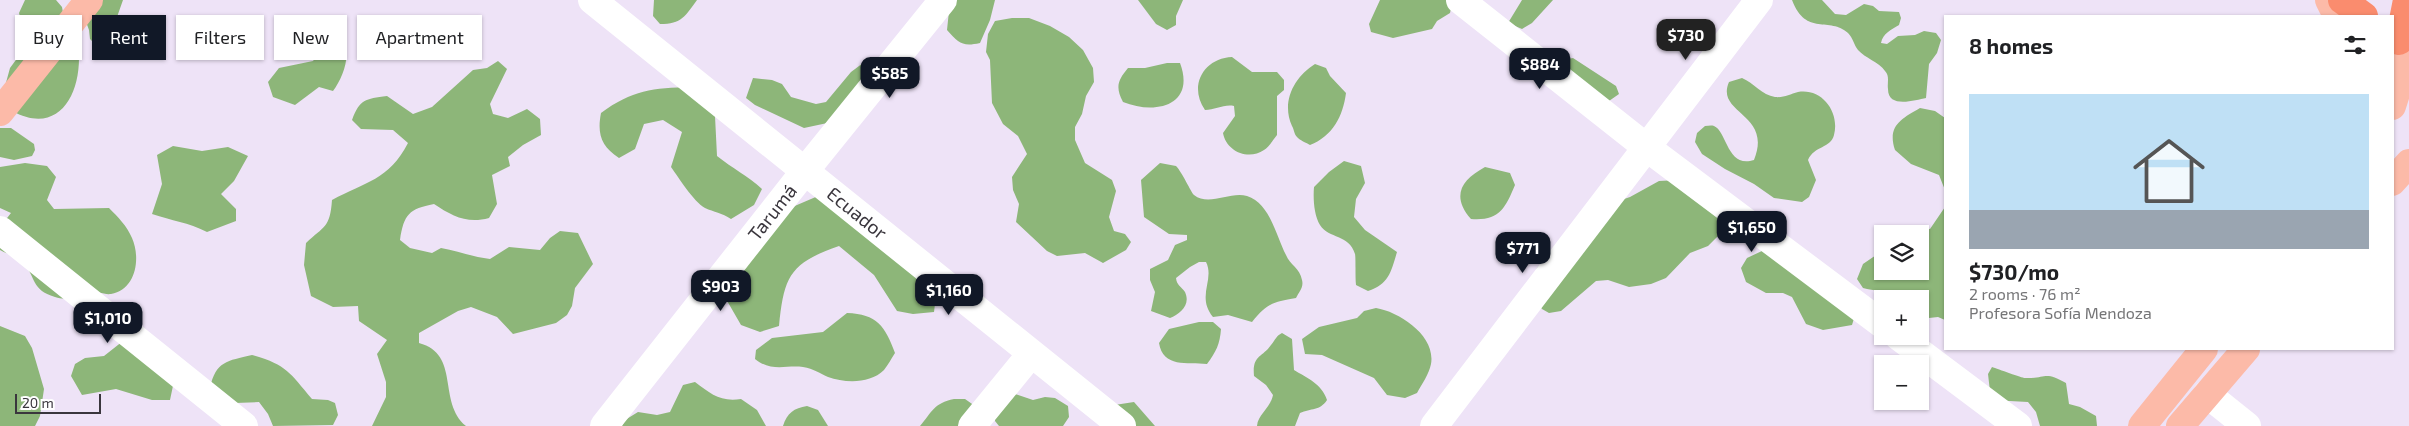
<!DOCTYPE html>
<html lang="en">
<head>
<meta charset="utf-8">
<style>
  :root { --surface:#fff; --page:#f2f2f2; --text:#202124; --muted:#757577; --line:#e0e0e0; --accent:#111827 }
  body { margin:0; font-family:"Exo 2",sans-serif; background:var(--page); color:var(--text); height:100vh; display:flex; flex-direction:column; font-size:19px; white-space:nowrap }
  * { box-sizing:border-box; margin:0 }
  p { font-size:16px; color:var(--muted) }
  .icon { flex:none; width:28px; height:28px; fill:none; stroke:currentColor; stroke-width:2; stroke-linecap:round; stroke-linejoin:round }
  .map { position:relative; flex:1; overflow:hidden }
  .panel { position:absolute; left:1944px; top:15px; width:450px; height:335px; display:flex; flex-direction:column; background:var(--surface); border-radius:0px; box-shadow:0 1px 4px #0004 }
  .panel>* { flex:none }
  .top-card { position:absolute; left:15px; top:15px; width:475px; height:45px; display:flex; gap:10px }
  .buttons { position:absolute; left:1874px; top:225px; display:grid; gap:10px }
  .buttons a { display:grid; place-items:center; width:55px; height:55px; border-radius:0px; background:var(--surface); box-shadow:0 1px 4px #0004; font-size:25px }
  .scale { position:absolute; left:15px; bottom:12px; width:86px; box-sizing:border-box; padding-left:5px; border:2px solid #3a363d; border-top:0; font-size:14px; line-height:18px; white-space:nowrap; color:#3a363d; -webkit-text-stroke:4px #fff; paint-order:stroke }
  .price { position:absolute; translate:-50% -42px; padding:0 11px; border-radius:10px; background:var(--accent); color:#fff; font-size:16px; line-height:32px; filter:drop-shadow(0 1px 2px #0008) }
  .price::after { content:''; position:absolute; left:50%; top:30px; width:15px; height:11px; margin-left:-8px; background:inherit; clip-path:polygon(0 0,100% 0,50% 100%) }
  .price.current { background:#222; color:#fff }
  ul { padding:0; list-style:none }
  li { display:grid; align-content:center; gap:10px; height:265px; padding:0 25px }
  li+li { border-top:1px solid var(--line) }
  li span { display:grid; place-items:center; height:155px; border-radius:0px; color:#555 }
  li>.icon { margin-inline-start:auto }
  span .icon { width:90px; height:90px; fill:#fffc; stroke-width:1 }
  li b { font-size:21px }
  h2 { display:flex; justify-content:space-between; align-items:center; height:60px; padding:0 25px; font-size:21px }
  .tag { padding:0 18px; border-radius:0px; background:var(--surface); box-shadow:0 1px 4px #0004; font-size:18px; line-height:45px }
  .tag.current { background:var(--accent); color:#fff }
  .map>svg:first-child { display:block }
  .forest { fill:#8db679 }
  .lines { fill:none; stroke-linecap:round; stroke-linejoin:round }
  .minor { stroke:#fff; stroke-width:28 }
  .major { stroke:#fcbaa8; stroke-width:28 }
  .highway { stroke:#fa8c6e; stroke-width:28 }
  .labels { text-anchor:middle; stroke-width:4; stroke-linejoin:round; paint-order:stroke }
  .street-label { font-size:19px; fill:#3a363d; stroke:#fff }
</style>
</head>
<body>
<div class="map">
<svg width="2409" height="426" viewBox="0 0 2409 426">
  <rect width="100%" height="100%" fill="#eee3f7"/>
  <path class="forest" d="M25,0h31l6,7 8,44 9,7c0,41 -23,77 -67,53l-8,-21 6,-22 11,-15 2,-25 -4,-15z
    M78,0h45l-6,17 2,10 -13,20 -10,-2 -6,-6 -1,-9z
    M654,0h43c-12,16 -15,24 -37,24l-7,-8z
    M956,0h39l-5,20 -10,23c-18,4 -21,0 -33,-13l2,-19z
    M1138,0h45l-7,16v9l-9,5 -11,-6z
    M1380,0h73l-3,13 -13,8 -5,8 -39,9 -22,-6 -2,-8z
    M1522,0h31l-21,23 -10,6 -14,-6z
    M1792,0h30l13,14 11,1 18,-11 9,2 6,5 20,1 2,6 -2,7c-8,5 -16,8 -18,18l6,1 11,-8 17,-1 9,-4 12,2 5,7 -4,13 -8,11 -3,34c-11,2 -38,11 -38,-9 -1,-6 2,-13 -3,-18 -6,-9 -20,-13 -27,-21 -4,-5 -5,-12 -10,-17 -18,-17 -42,4 -56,-33z
    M1012,18h17l21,8 19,11 14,13 10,18 1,14 -8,14 -4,18 -7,13v13l10,23 27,17 4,11 -7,26 5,14 11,3 6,8 -5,8 -23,13 -18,-10 -28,3 -10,-5 -31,-29 3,-18 -6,-14 -1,-13 15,-23 -9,-18 -15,-12 -11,-21 -2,-43 -4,-8 2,-18 7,-13z
    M335,43h9c7,14 -2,36 -11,48l-14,-4 -24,18 -22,-8 -5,-15 11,-14 34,-7 10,-14z
    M1232,57l20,15h25l7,8v10l-7,6v39c-4,5 -8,12 -13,15 -16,11 -38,1 -41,-17l12,-17 -1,-10c-10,-2 -19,4 -29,4 -17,-24 -1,-52 27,-53z
    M1573,58l43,28 3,8 -10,7 -50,-31 3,-10z
    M867,60l7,11 -42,51 -28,6 -49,-23 -9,-7 7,-20 19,2 10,4 9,13 25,7 10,-2 25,-30z
    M498,61l9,8 -17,35 3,10 15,4 19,-9 13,10 1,16 -18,10 -15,12 2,9 -18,9 5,29 -8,14c-22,6 -37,-2 -55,-14 -25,5 -30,10 -34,36l10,8 22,5 9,-5c17,3 32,9 49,11l19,-12 31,3 10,-12 10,-7 18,2 15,31 -18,24 -3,18 -5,9 -11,8 -43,11 -16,-17 -26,-10 -13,4 -39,22v10c42,11 18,59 47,83h-94l14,-29v-15l-9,-28 10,-14 -28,-19 -1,-15 -25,1 -22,-11 -7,-31 2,-22c18,-17 24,-15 26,-43 33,-18 57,-20 76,-57l-15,-13 -32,-1 -9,-9c8,-21 13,-21 35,-24l26,18 19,-7 41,-37 14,-2z
    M1167,63h13c16,43 -25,52 -57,39 -8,-15 -5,-22 5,-34h17z
    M1315,64l11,4 4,8 16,17c-3,23 -13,43 -36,52 -3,-2 -11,-5 -13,-8 -3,-3 -3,-8 -5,-11 -11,-24 2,-49 23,-62z
    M1742,78c12,5 20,17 33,19 9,1 15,-3 23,-5 24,-4 42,20 36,43 -3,13 -20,11 -26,25l8,20 -7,17 -7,5 -28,-4 -20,-14 -29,-15 -23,-15 -7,-12 2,-9 8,-7c3,0 6,-1 9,0 13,5 13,43 40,34 19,-47 -39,-46 -25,-78z
    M691,87l24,29 2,40c15,12 31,20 45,33l-8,16 -23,14c-9,-6 -17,-7 -26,-11 -12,-7 -26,-30 -34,-41l11,-35 -19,-12 -19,4 -9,25 -16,9c-18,-12 -22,-24 -18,-45 31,-23 52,-25 90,-26z
    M1920,108l15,3 10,7v72l-6,-15 -28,-11 -16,-14c-8,-24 6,-31 25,-42z
    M0,128h11l23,16 1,6 -3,6 -18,4 -14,-3z
    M173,146l29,5 26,-4 20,9 -14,25 -13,13 15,15v12l-29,11c-19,-10 -35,-11 -55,-18l10,-30 -5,-29z
    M1344,161l17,5 4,17 -9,16 -2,18 11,13 32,22c-6,20 -8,32 -29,39l-12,-6c-1,-8 0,-27 -1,-31 -6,-20 -26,-15 -35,-29 -6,-10 -7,-26 -6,-38l15,-15z
    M25,163l22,3 9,11 -9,23 7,9 55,-1c9,9 18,18 23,30 9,20 4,52 -21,56 -8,1 -16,-4 -23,-3 -14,2 -16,11 -33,6 -24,-7 -19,-20 -32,-35 -6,-8 -15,-7 -23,-12v-23l11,-14 -11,-5v-41z
    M1160,163l16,3c6,6 15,26 18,29 15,12 36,-4 53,1 23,7 29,40 39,59 4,10 14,13 16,25 2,7 -3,12 -6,18 -23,4 -29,5 -44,24l-24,-7 -15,2c-17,-21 2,-37 -7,-55h-7l-9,5 -14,11c1,8 5,8 9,14 6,13 -5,22 -15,26l-19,-7 4,-19 -5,-12v-11l18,-9 7,-15 12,-5v-5l-18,-1 -25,-17 -3,-37z
    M1485,167l25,6 5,12c-10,24 -16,36 -44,34 -20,-23 -10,-39 14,-52z
    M1678,180l41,26 1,28 -12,12 -18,7 -24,25 -15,6 -22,3 -21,-7 -12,1 -35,30 -12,2 -7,-4 -11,-14 6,-27 72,-64 21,-7 29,-16z
    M818,196l120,84 -4,32 -21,2 -16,-3 -23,-36 -35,-29c-49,17 -55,30 -60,80l-19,6 -19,-7 -15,-26 -3,-16 67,-75z
    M1945,207v113l-7,-3 -18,2v-20h-18l-12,-6 -23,-4 -4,-1 -6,-9 6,-15 19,-13v20h38v-37h-23l2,-4 12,-3 19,2z
    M1764,250l96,49 -8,26 -29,5 -17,-6 -14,-27 -9,-4h-17l-20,-11 -5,-14 6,-10z
    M1376,308c24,4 60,28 55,56 -2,10 -9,20 -14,29l-12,5 -18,-3 -13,-17 -52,-23 -17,-1 -3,-15 17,-12 38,-9 7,-7z
    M847,313c30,1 38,13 48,40 -4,6 -7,12 -11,17 -14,14 -39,13 -56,7 -9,-4 -14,-8 -25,-10 -18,-2 -32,5 -48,-8l1,-9 16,-12 51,-6z
    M1199,322h14l8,7c-1,15 -5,23 -14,35 -20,-2 -44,4 -48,-21l10,-14z
    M0,326l25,10 7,12 12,41 -4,27 -5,10h-35z
    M1282,333l10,6 2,31c13,8 28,14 33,30 -7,11 -16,8 -27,13l-5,13h-38c1,-12 13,-17 16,-31l-7,-10 -12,-9c-2,-21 8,-18 17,-31 5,-6 5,-9 11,-12z
    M123,341l51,40 -4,19h-18l-36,-11 -34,6 -11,-19 4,-12 10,-6 19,-2z
    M252,355c35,10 37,17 60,44l16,1 7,3 3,12 -5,10 -60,1 -5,-12 -9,-12 -24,1 -25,-15c6,-27 17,-27 42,-33z
    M1992,367c6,2 30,11 33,11 21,1 19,-8 41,5l3,21 11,3 16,9 1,10h-57l-4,-14 -8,-10 -37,-2 -3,-26z
    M695,382c16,12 25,20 46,17l16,11 9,16h-144l3,-6 13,-8 19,3 13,-3 13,-27z
    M1012,393l21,7 12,-3 10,1 13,8 1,11 -6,9h-64l-4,-5v-14z
    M954,399h11l10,7 -10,20h-45c12,-14 14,-23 34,-27z
    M1134,402l21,24h-54l7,-20z
    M807,406l11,4 10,16h-45c4,-13 11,-18 24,-20z"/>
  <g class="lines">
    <g class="minor">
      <path id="s1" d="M592,0l530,426"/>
      <path d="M1460,0l186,147 236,177"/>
      <path d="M0,230l244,196"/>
      <path d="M1898,336l120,90"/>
      <path d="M2207,394l40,32"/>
      <path id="s2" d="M604,426l200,-254 139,-172"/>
      <path d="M972,426l59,-72"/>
      <path d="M1434,426l325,-426"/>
    </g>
    <path class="major" d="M2329,0l8,16
      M2392,106l6,-19 1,-46
      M0,112l89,-112
      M2392,182l17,-19
      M2142,426l62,-77
      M2180,426l66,-77"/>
    <path class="highway" d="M2342,0l22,16
      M2399,41l8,-41"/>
  </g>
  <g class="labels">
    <g class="street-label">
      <text dy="7" stroke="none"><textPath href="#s2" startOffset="272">Tarumá</textPath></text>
      <text dy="7" stroke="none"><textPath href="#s1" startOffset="340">Ecuador</textPath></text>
    </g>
  </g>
</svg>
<div class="buttons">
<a><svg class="icon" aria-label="layers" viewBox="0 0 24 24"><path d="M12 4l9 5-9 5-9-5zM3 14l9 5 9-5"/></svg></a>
<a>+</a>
<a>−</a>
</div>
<div class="scale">20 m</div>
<b class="price current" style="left:1686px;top:61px">$730</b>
<b class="price" style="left:1540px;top:90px">$884</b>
<b class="price" style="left:890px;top:99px">$585</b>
<b class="price" style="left:1752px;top:253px">$1,650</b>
<b class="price" style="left:1523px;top:274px">$771</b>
<b class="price" style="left:721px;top:312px">$903</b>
<b class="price" style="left:949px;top:316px">$1,160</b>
<b class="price" style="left:108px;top:344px">$1,010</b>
<div class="top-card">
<a class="tag">Buy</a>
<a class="tag current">Rent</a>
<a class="tag">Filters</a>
<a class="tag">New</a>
<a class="tag">Apartment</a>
</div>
<section class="panel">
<h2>8 homes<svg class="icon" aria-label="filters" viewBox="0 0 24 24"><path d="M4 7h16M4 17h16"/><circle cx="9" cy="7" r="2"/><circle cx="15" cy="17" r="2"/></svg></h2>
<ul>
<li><span style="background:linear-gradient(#bfe0f5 75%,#9aa5b1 0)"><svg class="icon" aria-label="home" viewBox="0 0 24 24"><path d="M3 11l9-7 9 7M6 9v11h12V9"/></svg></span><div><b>$730/mo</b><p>2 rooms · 76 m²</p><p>Profesora Sofía Mendoza</p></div></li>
</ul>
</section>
</div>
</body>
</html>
